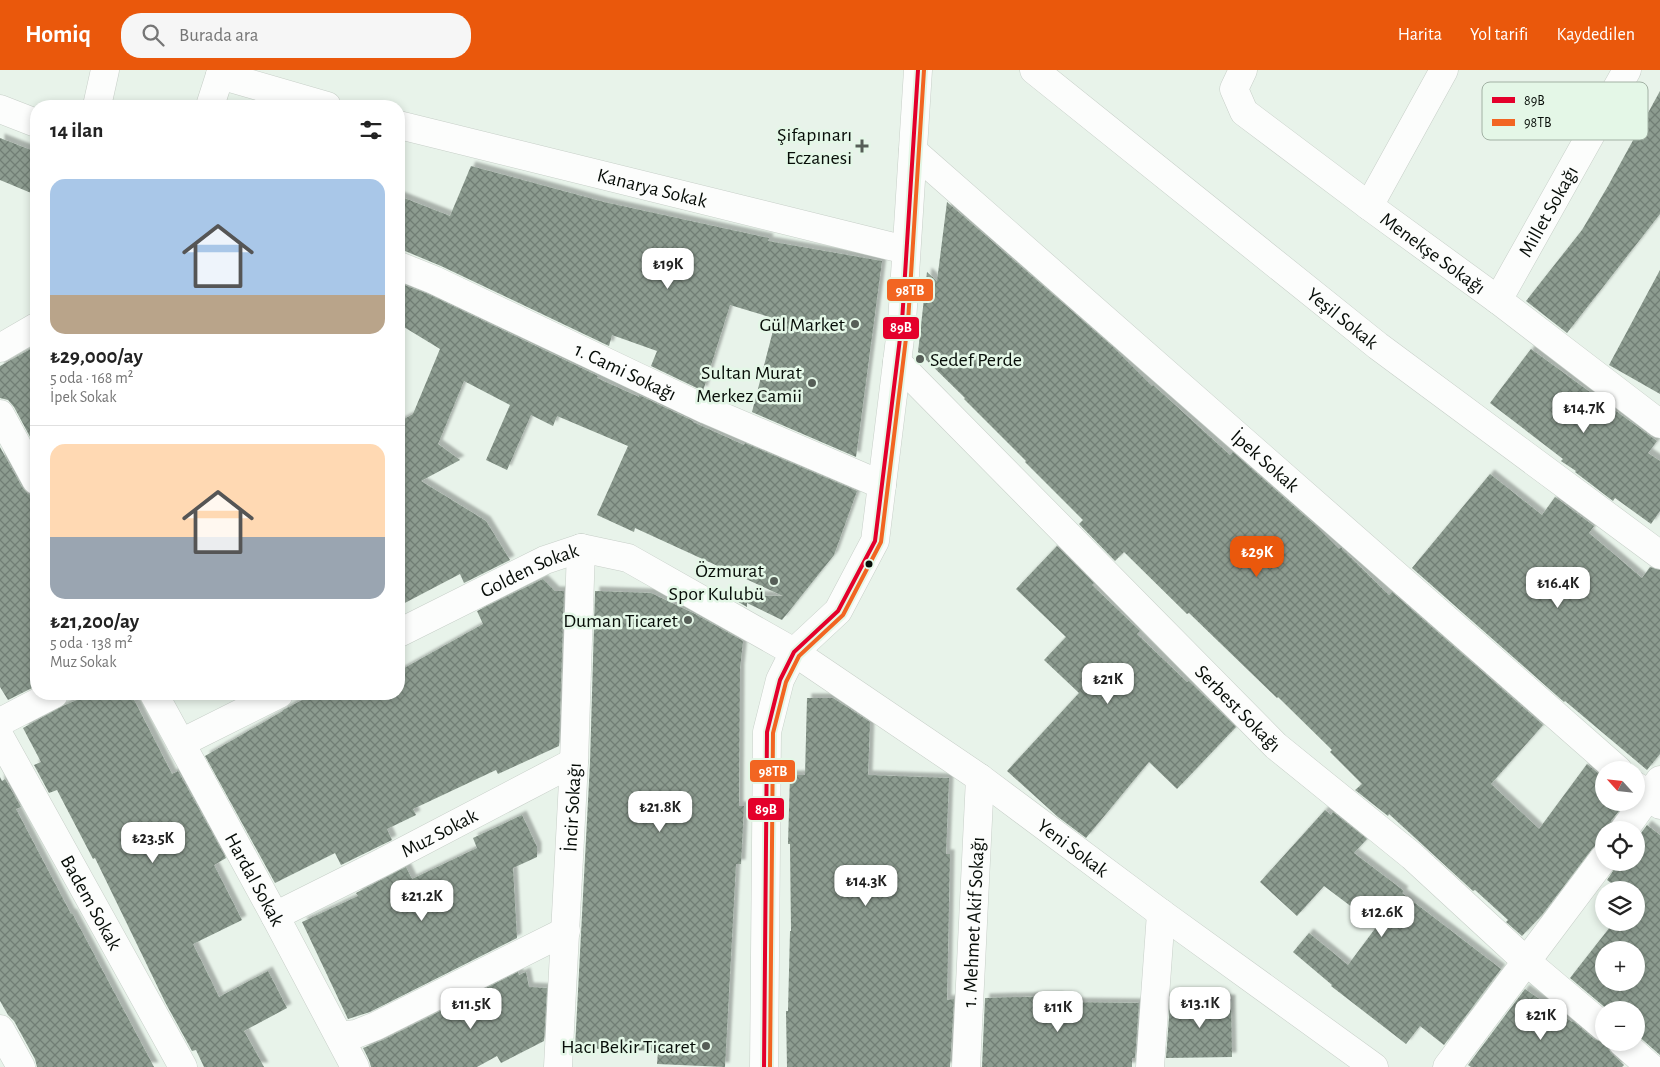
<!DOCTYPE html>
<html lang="tr">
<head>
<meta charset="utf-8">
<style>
  :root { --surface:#fff; --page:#f6f6f6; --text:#222; --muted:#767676; --line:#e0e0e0; --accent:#ea580c }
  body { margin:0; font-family:"Alegreya Sans",sans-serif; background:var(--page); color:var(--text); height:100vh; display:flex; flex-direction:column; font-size:19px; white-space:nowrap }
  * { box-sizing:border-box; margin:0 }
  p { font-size:16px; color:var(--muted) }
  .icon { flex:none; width:28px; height:28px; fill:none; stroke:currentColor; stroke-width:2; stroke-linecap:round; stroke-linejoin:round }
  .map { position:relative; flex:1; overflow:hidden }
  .panel { position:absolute; left:30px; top:30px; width:375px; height:600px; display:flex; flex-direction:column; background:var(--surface); border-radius:20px; box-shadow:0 2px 8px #0003 }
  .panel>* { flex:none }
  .needle { width:32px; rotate:297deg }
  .buttons { position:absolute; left:1595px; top:691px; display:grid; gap:10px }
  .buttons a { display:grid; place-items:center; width:50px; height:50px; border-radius:50%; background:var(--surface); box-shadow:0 2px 8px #0003; font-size:25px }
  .price { position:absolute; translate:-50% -42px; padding:0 11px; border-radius:10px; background:#fff; color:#222; font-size:16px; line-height:32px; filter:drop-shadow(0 1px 2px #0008) }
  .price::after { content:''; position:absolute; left:50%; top:30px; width:15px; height:11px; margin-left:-8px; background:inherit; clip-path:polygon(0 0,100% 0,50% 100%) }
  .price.on { background:var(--accent); color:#fff }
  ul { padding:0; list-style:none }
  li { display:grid; align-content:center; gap:10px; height:265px; padding:0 20px }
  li+li { border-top:1px solid var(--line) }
  li span { display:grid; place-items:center; height:155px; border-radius:15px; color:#555 }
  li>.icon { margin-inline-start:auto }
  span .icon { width:90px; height:90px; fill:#fffc; stroke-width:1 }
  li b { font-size:21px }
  h2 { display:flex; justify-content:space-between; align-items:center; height:60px; padding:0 20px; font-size:21px }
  header { display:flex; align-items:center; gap:30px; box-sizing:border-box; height:70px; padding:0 25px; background:var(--accent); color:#fff }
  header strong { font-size:24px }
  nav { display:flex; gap:28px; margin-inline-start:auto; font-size:18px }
  .search { width:350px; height:45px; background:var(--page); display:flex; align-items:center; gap:12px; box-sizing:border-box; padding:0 18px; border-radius:20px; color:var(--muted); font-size:19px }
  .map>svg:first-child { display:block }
  .building { fill:url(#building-cross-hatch); fill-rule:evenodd; filter:url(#shadow) }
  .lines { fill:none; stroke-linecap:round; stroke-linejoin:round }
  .minor-casing { stroke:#c7cfc8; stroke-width:29 }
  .tertiary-casing { stroke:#c7cfc8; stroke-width:29 }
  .minor { stroke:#fcfdfc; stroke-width:28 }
  .tertiary { stroke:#fcfdfc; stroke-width:28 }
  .bus-1-casing { stroke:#e4f7e7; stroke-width:8 }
  .bus-2-casing { stroke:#e4f7e7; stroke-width:8 }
  .bus-1 { stroke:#e4002b; stroke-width:4 }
  .bus-2 { stroke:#f26522; stroke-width:4 }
  .poi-dot { fill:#565e57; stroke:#e4f7e7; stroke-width:2 }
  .bus-dot { fill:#070d08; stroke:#e4f7e7; stroke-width:2 }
  .labels { text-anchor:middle; stroke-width:5; stroke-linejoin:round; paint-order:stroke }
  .poi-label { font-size:20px; fill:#070d08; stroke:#e4f7e7; text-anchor:end }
  .street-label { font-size:20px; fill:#070d08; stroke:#e4f7e7 }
  .key { fill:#e4f7e7; stroke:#a2b1a4; stroke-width:1 }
  .key-label { font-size:14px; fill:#070d08 }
  .line-badge { stroke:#e4f7e7; stroke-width:2 }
  .badge-label { font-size:14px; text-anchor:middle; font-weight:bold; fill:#fff }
</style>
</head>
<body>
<header>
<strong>Homiq</strong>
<div class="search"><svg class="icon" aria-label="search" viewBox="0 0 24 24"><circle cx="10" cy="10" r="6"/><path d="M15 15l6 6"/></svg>Burada ara</div>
<nav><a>Harita</a><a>Yol tarifi</a><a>Kaydedilen</a></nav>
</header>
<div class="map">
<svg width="1660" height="997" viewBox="0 0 1660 997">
  <defs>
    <pattern id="building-cross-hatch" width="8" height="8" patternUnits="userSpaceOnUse" patternTransform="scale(1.25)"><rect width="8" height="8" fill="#8d9c90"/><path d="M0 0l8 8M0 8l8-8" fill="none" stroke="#717e74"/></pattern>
    <filter id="shadow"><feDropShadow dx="4.5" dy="-4.5" stdDeviation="1" flood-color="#0004"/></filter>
  </defs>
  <rect width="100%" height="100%" fill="#e8f3ea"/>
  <path class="building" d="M1660,21v123l-93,119 -41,-32 56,-71 26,-44z
    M0,68l36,14v43l-36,-15z
    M471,96l133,36 165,36 -1,3 114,20 -26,196 -104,-45 24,-93 -46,-14 -27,86 -52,-25 6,-15 -45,-16 -3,11 -168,-80 -36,-15h-6v-55l51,20z
    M947,132l165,144 40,40 1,-1 77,70 3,-3 82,73 24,24 2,-2 2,3 46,45 3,-3 151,133 -52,59 48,45 48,-65 17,14v24h12l6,5 -11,14 -2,9h-5v13l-7,1 -5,5 -50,66 -20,21 -16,-14 2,-2 -33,-30 -2,1 -84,-77 -1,2 -33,-26 7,-6 -32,-32 2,-2 -54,-53 -1,1 -88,-85 -2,1 -63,-62 -9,9 -36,-37 4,-4 -58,-58 1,-1 -62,-62 1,-1 -47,-46 9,-80 10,9z
    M1660,200v124l-51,-29z
    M399,213l29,11 170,82 -1,2 42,19v-2l54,26v1l51,23 1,-2 112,48 -23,64 -52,65 -35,-17v4l-19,-11v-1l55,1 -148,-68 -1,4 -37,-17 31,-69 -71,-30 -4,10 -22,-11 -24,55 -21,-10 24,-55 -46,-24 -26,63 22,16 -39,21 65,40 24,39 -46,23 -4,-9 -61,32v-184l14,-8 27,-65 -41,-25z
    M36,276v102l-22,-41 -6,-7 -8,-2v-32z
    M1531,279l126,92 -9,12 12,8v50l-9,13 -36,-26 -2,3 -38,-29 1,-1 -15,-10 2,-2 -73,-56z
    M0,377l22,40 6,7 8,2v190l-28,14 -8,-13z
    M1490,404l52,41 13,-18 39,29 -5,7 53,45 8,-11 10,3v184l-13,16 -82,-69 -1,1 -152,-134z
    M1057,476l37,37 -2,2 48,46 -3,3 50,48 2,-1 47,46 -59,62 -28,-27 -63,76 -28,-21 -51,-46 72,-78 -35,-33 22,-23 -50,-48z
    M543,509l12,12h9l-5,155 -61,28 -2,-4 -83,39 3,6 -29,14 5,11 -51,25 -6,-12 -60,30 -70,-127 78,-45v-1l31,-16h85v-23l84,-47 -6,-13z
    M595,521l56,2 44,21 48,27 -3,28 -1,137h5l-3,58h-5l-11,203 -68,-3 1,-13 -83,-3 15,-285z
    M91,624h40l41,80 6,-3 48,87 -12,7 28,55 -49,24 26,53 49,-26 19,37 -43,23 20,36h-60l-8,-17 -4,1 -27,-49 -70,-144 -2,1 -36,-69 -8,3 -15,-28 7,-3 -18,-34 40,-22z
    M807,628h26l37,24 -2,53 81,3 -3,76h4l-3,146 7,-1 -4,68h-163l-1,-56h2l2,-80h1l-1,-87h-2l2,-69h15z
    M0,707l2,4 3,-2 16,28 -5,2 55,105 1,-1 82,154h-117l-2,-8 -21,-38 -6,-6 -8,-14z
    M1325,740l6,5 2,-3 34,27 -13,14 50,38 -2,2 99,76 -57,76 -24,-19 -14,18 -75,-58 1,-1 -39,-33 16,-19 39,32 29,-39 -53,-40 -27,30 -37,-34z
    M522,745l15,32v10l-24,11 4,70 -147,74 -22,7 -46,-97 56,-26 -2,-3 50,-26 6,12 65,-31 -4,-10z
    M1647,755l13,10v220l-24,-21v-24h-28l-38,-32 44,-56h22v-32h-15l-14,-10 12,-18h17v-22zM1604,880h32v32h-32z
    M518,902l1,3 7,-3 3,15 18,1 -3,53 -43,22 -4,-7 -20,11h-106l-2,-7 -6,-12 20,-8z
    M1525,919l47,33 1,-1 21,18 7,3h6v5l4,6 13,12 -2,2h-151l-3,-2z
    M1059,926v6l80,1 -4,55h-3v9h-150l3,-69z
    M1174,929h57l1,58 -66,1 4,-55h4z"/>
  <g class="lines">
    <defs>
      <g id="minor">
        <path d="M222,0l-2,5 107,31"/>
        <path id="s1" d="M1034,0l344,276 282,209"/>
        <path id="s2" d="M1243,0l-9,19 10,23 125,94 129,94 162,124"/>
        <path d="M97,36l8,-36"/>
        <path d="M210,36l10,-31"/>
        <path id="s3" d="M399,55l507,125"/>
        <path d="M1369,136l75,-136"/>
        <path id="s4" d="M1498,230l129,-230"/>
        <path d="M0,278l36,-21"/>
        <path d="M0,344l36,66"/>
        <path id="s5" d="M399,563l146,-73 36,-12 47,10 166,94 186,126 181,135 213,154"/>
        <path id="s6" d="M154,624l121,222 80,151"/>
        <path d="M0,652l54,-28"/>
        <path id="s7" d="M0,667l183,330"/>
        <path d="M181,673l98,-49"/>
        <path d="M1624,760l36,-50"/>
        <path id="s8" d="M275,846l106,-53 193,-101"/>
        <path d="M0,959l21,38"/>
        <path d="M340,966l16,-2 20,-8 190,-95"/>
        <path id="s9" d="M558,997l16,-305 7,-214"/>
        <path id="s10" d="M966,997l14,-289"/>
        <path d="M1150,997l11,-154"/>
        <path d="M1447,997l157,-209"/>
      </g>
      <g id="tertiary">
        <path d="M0,39l36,14"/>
        <path id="s11" d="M913,81l705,619"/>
        <path id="s12" d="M399,196l35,14 273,130 175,75"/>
        <path id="s13" d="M897,292l379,384 136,110 115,106 77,65"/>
        <path d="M1636,716l24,19"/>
        <path d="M1622,972l28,25"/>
        <path d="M764,997l3,-335 13,-52 14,-28 44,-41 37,-70 27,-219 16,-252"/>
      </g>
    </defs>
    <use href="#minor" class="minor-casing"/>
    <use href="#tertiary" class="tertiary-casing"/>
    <use href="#minor" class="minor"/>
    <use href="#tertiary" class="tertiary"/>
    <defs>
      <path id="bus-1" d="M764,997l3,-335 13,-52 14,-28 44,-41 37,-70 27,-219 16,-252"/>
      <path id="bus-2" d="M770,997l3,-334 13,-51 13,-26 44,-41 38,-73 27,-220 16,-252"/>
    </defs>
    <use href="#bus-1" class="bus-1-casing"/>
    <use href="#bus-2" class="bus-2-casing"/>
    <use href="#bus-1" class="bus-1"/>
    <use href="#bus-2" class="bus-2"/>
  </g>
  <g class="poi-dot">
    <path d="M859.5 68.5h5v5h5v5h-5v5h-5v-5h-5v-5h5z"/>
    <circle cx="855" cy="254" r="5"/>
    <circle cx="920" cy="289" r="5"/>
    <circle cx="812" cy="313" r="5"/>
    <circle cx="774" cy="511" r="5"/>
    <circle cx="688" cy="550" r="5"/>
    <circle cx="706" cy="976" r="5"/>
  </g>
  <circle class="bus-dot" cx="869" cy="494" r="4.5"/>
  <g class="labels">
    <g class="poi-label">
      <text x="852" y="71">Şifapınarı<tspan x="852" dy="23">Eczanesi</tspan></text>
      <text x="845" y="261">Gül Market</text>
      <text x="930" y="296" text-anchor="start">Sedef Perde</text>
      <text x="802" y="309">Sultan Murat<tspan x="802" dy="23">Merkez Camii</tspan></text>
      <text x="764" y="507">Özmurat<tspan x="764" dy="23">Spor Kulubü</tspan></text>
      <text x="678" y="557">Duman Ticaret</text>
      <text x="696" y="983">Hacı Bekir Ticaret</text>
    </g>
    <g class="street-label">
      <text dy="7" stroke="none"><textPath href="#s3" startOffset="261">Kanarya Sokak</textPath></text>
      <text dy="7" stroke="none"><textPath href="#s4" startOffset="102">Millet Sokağı</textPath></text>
      <text dy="7" stroke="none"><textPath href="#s2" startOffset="282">Menekşe Sokağı</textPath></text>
      <text dy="7" stroke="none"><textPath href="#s1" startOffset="396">Yeşil Sokak</textPath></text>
      <text dy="7" stroke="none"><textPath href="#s12" startOffset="250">1. Cami Sokağı</textPath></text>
      <text dy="7" stroke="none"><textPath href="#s11" startOffset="469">İpek Sokak</textPath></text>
      <text dy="7" stroke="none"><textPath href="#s5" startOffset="145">Golden Sokak</textPath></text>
      <text dy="7" stroke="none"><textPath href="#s13" startOffset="486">Serbest Sokağı</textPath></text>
      <text dy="7" stroke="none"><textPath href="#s9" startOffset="260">İncir Sokağı</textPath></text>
      <text dy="7" stroke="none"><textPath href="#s8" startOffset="184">Muz Sokak</textPath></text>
      <text dy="7" stroke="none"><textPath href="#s5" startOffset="781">Yeni Sokak</textPath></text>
      <text dy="7" stroke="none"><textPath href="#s6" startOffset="211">Hardal Sokak</textPath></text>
      <text dy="7" stroke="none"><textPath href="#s7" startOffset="189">Badem Sokak</textPath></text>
      <text dy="7" stroke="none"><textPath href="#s10" startOffset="145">1. Mehmet Akif Sokağı</textPath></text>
    </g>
  </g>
  <rect x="1482" y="12" width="166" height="58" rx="8" class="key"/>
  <rect x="1492" y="27" width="23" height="6" fill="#e4002b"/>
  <rect x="1492" y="49" width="23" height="7" fill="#f26522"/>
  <g class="key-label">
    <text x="1524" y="35">89B</text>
    <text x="1524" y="57">98TB</text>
  </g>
  <g class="line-badge">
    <rect x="886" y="208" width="48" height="24" rx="5" fill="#f26522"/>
    <rect x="882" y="246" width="38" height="24" rx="5" fill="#e4002b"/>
    <rect x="749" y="689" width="47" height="24" rx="5" fill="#f26522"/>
    <rect x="747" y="727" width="38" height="24" rx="5" fill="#e4002b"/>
  </g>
  <g class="badge-label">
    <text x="910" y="225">98TB</text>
    <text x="901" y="262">89B</text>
    <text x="773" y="706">98TB</text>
    <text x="766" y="744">89B</text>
  </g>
</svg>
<div class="buttons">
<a><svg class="needle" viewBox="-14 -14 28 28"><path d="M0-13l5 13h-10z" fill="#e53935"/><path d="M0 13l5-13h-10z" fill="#767676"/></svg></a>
<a><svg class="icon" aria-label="locate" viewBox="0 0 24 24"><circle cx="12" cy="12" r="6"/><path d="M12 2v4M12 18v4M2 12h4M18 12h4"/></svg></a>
<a><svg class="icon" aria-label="layers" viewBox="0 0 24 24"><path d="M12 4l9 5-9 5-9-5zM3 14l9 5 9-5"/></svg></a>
<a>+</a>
<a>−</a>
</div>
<b class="price" style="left:668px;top:220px">₺19K</b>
<b class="price" style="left:1584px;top:364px">₺14.7K</b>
<b class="price on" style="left:1257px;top:508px">₺29K</b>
<b class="price" style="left:1558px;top:539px">₺16.4K</b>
<b class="price" style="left:1108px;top:635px">₺21K</b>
<b class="price" style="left:660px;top:763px">₺21.8K</b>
<b class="price" style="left:153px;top:794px">₺23.5K</b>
<b class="price" style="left:866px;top:837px">₺14.3K</b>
<b class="price" style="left:422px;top:852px">₺21.2K</b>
<b class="price" style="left:1382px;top:868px">₺12.6K</b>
<b class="price" style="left:1200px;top:959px">₺13.1K</b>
<b class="price" style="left:471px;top:960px">₺11.5K</b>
<b class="price" style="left:1058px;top:963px">₺11K</b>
<b class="price" style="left:1541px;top:971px">₺21K</b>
<section class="panel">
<h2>14 ilan<svg class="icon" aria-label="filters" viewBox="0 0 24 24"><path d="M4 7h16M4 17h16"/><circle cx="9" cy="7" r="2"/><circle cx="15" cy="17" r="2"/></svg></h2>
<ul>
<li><span style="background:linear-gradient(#a9c7e8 75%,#b9a48a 0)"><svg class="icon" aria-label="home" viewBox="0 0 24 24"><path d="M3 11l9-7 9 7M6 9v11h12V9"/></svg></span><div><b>₺29,000/ay</b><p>5 oda · 168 m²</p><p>İpek Sokak</p></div></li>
<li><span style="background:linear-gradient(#ffd9b3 60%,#9aa5b1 0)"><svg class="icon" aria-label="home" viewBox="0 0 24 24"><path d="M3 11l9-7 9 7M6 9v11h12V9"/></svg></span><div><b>₺21,200/ay</b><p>5 oda · 138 m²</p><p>Muz Sokak</p></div></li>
</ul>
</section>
</div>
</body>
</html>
